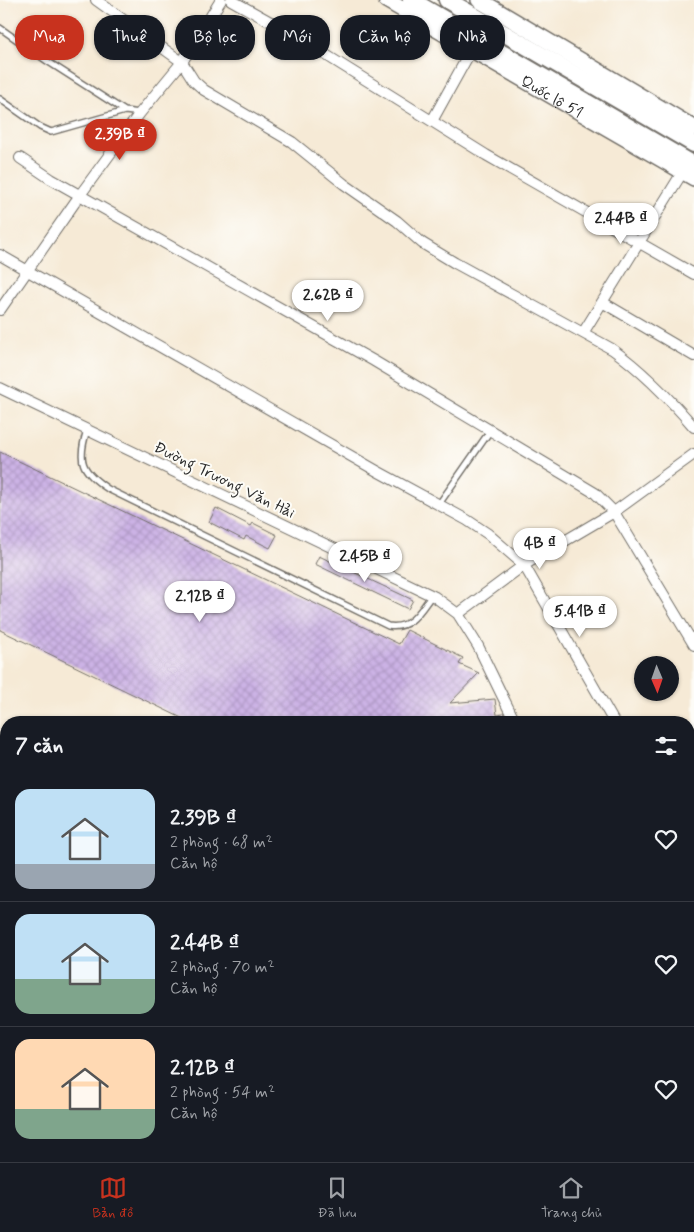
<!DOCTYPE html>
<html lang="vi">
<head>
<meta charset="utf-8">
<style>
  :root { --surface:#171b24; --page:#242831; --text:#f1f3f6; --muted:#9ea1a6; --line:#363941; --accent:#c8321e }
  body { margin:0; font-family:Mynerve,sans-serif; background:var(--page); color:var(--text); height:100vh; display:flex; flex-direction:column; font-size:19px; white-space:nowrap }
  * { box-sizing:border-box; margin:0 }
  p { font-size:16px; color:var(--muted) }
  .icon { flex:none; width:28px; height:28px; fill:none; stroke:currentColor; stroke-width:2; stroke-linecap:round; stroke-linejoin:round }
  .map { position:relative; flex:1; overflow:hidden }
  .details { position:absolute; left:0px; top:716px; width:695px; height:446px; display:flex; flex-direction:column; background:var(--surface); border-radius:20px 20px 0 0; box-shadow:0 1px 4px #0004 }
  .details>* { flex:none }
  .top-card { position:absolute; left:15px; top:15px; width:665px; height:45px; display:flex; gap:10px }
  .needle { width:32px; rotate:178deg }
  .fabs { position:absolute; left:634px; top:656px; display:grid; gap:10px }
  .fabs a { display:grid; place-items:center; width:45px; height:45px; border-radius:50%; background:var(--surface); box-shadow:0 1px 4px #0004; font-size:25px }
  .price { position:absolute; translate:-50% -42px; padding:0 11px; border-radius:18px; background:#fff; color:#222; font-size:16px; line-height:32px; filter:drop-shadow(0 1px 2px #0008) }
  .price::after { content:''; position:absolute; left:50%; top:30px; width:15px; height:11px; margin-left:-8px; background:inherit; clip-path:polygon(0 0,100% 0,50% 100%) }
  .price.on { background:var(--accent); color:#fff }
  ul { padding:0; list-style:none }
  li { display:flex; align-items:center; gap:15px; height:125px; padding:0 15px }
  li+li { border-top:1px solid var(--line) }
  li span { display:grid; place-items:center; flex:none; width:140px; height:100px; border-radius:15px; color:#555 }
  li>.icon { margin-inline-start:auto }
  span .icon { width:60px; height:60px; fill:#fffc; stroke-width:1 }
  li b { font-size:21px }
  h2 { display:flex; justify-content:space-between; align-items:center; height:60px; padding:0 15px; font-size:21px }
  .pill { padding:0 18px; border-radius:20px; background:var(--surface); box-shadow:0 1px 4px #0004; font-size:18px; line-height:45px }
  .pill.on { background:var(--accent); color:#fff }
  .menu { display:flex; justify-content:space-around; align-items:center; height:70px; border-top:1px solid var(--line); background:var(--surface); font-size:14px; color:var(--muted) }
  .menu a { display:grid; justify-items:center; gap:2px }
  .menu .on { color:var(--accent) }
  .map>svg:first-child { display:block }
  .building { fill:url(#building-cross-hatch) }
  .lines { fill:none; stroke-linecap:round; stroke-linejoin:round }
  .service-casing { stroke:#726e67; stroke-width:8 }
  .minor-casing { stroke:#726e67; stroke-width:12 }
  .primary-casing { stroke:#726e67; stroke-width:18 }
  .trunk-casing { stroke:#726e67; stroke-width:19 }
  .service { stroke:#fff; stroke-width:5 }
  .minor { stroke:#fff; stroke-width:10 }
  .primary { stroke:#fff; stroke-width:15 }
  .trunk { stroke:#fff; stroke-width:16 }
  .labels { text-anchor:middle; stroke-width:4; stroke-linejoin:round; paint-order:stroke }
  .street-label { font-size:16px; fill:#2b2b2b; stroke:#fdfcf7 }
</style>
</head>
<body>
<div class="map">
<svg width="694" height="1162" viewBox="0 0 694 1162">
  <defs>
    <pattern id="building-cross-hatch" width="8" height="8" patternUnits="userSpaceOnUse" patternTransform="scale(1.25)"><rect width="8" height="8" fill="#ccb2e5"/><path d="M0 0l8 8M0 8l8-8" fill="none" stroke="#af99c5"/></pattern>
  </defs>
  <rect width="100%" height="100%" fill="#fdfcf7"/>
  <filter id="ink" filterUnits="userSpaceOnUse"><feTurbulence type="fractalNoise" baseFrequency=".02" numOctaves="2"/><feDisplacementMap in="SourceGraphic" scale="10" xChannelSelector="R" yChannelSelector="G"/><feConvolveMatrix kernelMatrix="1 2 1 2 8 2 1 2 1" color-interpolation-filters="sRGB"/></filter>
  <filter id="wash" filterUnits="userSpaceOnUse"><feTurbulence type="fractalNoise" baseFrequency=".0096" numOctaves="4" result="noise"/><feDisplacementMap in="SourceGraphic" scale="20" xChannelSelector="R" yChannelSelector="G"/><feGaussianBlur stdDeviation="1.12" result="paint"/><feColorMatrix in="noise" values="0 0 0 0 0 0 0 0 0 0 0 0 0 0 0 0 0 1.4 0 .05"/><feComposite in="paint" operator="in"/></filter>
  <g filter="url(#wash)">
    <rect width="100%" height="100%" fill="#f6ead6"/>
    <g id="blocks">
      <path class="building" d="M0,452l399,192 8,-14 56,28 -4,6 20,9 -29,30 45,-4 2,16 6,-1v8h-313l-190,-92z
        M216,508l35,18 2,-3 24,12 -7,13 -24,-12 -2,4 -35,-18z
        M319,556l94,44 -5,9 -93,-45z"/>
    </g>
  </g>
  <g filter="url(#ink)">
    <use href="#blocks" fill-opacity="0" stroke="#726e67" stroke-width="1"/>
    <g class="lines">
      <defs>
        <path id="service" d="M0,28l47,33 78,50
          M0,99l40,28 11,5 74,-21 15,2
          M87,430c-10,31 -6,41 21,59l280,137c23,4 32,-15 44,-31
          M439,504l51,-73
          M689,986l5,-9
          M689,1019l5,-10
          M689,1117l5,3
          M689,1139l5,3
          M264,1162v-6"/>
        <path id="minor" d="M96,0l86,62 12,19 10,9 88,52 52,42 53,37 25,22 33,20 157,86c32,23 57,49 82,78
          M231,0l63,35 192,120 208,119
          M432,121l42,-76
          M20,158l31,21 323,182 221,132 19,19 80,133
          M0,255l377,216 90,49 21,14 36,31 90,157
          M602,302l92,54
          M0,310l80,-115 60,-82 42,-51 39,-62
          M583,333l102,-165
          M0,388l435,209 23,17 20,32 37,76
          M458,614l66,-49 90,-53 80,-58
          M689,760l5,-3
          M0,878l6,2
          M0,1087l6,-20
          M288,1162v-6"/>
        <g id="primary">
          <path id="s1" d="M386,0l308,178"/>
          <path d="M479,0l215,128"/>
        </g>
        <path id="trunk" d="M411,0l283,165
          M447,0l247,144"/>
      </defs>
      <use href="#service" class="service-casing"/>
      <use href="#minor" class="minor-casing"/>
      <use href="#primary" class="primary-casing"/>
      <use href="#trunk" class="trunk-casing"/>
      <use href="#service" class="service"/>
      <use href="#minor" class="minor"/>
      <use href="#primary" class="primary"/>
      <use href="#trunk" class="trunk"/>
    </g>
  </g>
  <g class="labels">
    <g class="street-label">
      <text dy="6" stroke="none"><textPath href="#s1" startOffset="192">Quốc lộ 51</textPath></text>
      <text transform="translate(225 479) rotate(26)" y="6">Đường Trương Văn Hải</text>
    </g>
  </g>
</svg>
<div class="fabs">
<a><svg class="needle" viewBox="-14 -14 28 28"><path d="M0-13l5 13h-10z" fill="#e53935"/><path d="M0 13l5-13h-10z" fill="#9ea1a6"/></svg></a>
</div>
<b class="price on" style="left:120px;top:161px">2.39B ₫</b>
<b class="price" style="left:621px;top:245px">2.44B ₫</b>
<b class="price" style="left:328px;top:322px">2.62B ₫</b>
<b class="price" style="left:540px;top:570px">4B ₫</b>
<b class="price" style="left:365px;top:583px">2.45B ₫</b>
<b class="price" style="left:200px;top:623px">2.12B ₫</b>
<b class="price" style="left:580px;top:638px">5.41B ₫</b>
<div class="top-card">
<a class="pill on">Mua</a>
<a class="pill">Thuê</a>
<a class="pill">Bộ lọc</a>
<a class="pill">Mới</a>
<a class="pill">Căn hộ</a>
<a class="pill">Nhà</a>
</div>
<section class="details">
<h2>7 căn<svg class="icon" aria-label="filters" viewBox="0 0 24 24"><path d="M4 7h16M4 17h16"/><circle cx="9" cy="7" r="2"/><circle cx="15" cy="17" r="2"/></svg></h2>
<ul>
<li><span style="background:linear-gradient(#bfe0f5 75%,#9aa5b1 0)"><svg class="icon" aria-label="home" viewBox="0 0 24 24"><path d="M3 11l9-7 9 7M6 9v11h12V9"/></svg></span><div><b>2.39B ₫</b><p>2 phòng · 68 m²</p><p>Căn hộ</p></div><svg class="icon" aria-label="heart" viewBox="0 0 24 24"><path d="M12 20l-8-8c-3-5 5-10 8-4 3-6 11-1 8 4z"/></svg></li>
<li><span style="background:linear-gradient(#bfe0f5 65%,#7fa58c 0)"><svg class="icon" aria-label="home" viewBox="0 0 24 24"><path d="M3 11l9-7 9 7M6 9v11h12V9"/></svg></span><div><b>2.44B ₫</b><p>2 phòng · 70 m²</p><p>Căn hộ</p></div><svg class="icon" aria-label="heart" viewBox="0 0 24 24"><path d="M12 20l-8-8c-3-5 5-10 8-4 3-6 11-1 8 4z"/></svg></li>
<li><span style="background:linear-gradient(#ffd9b3 70%,#7fa58c 0)"><svg class="icon" aria-label="home" viewBox="0 0 24 24"><path d="M3 11l9-7 9 7M6 9v11h12V9"/></svg></span><div><b>2.12B ₫</b><p>2 phòng · 54 m²</p><p>Căn hộ</p></div><svg class="icon" aria-label="heart" viewBox="0 0 24 24"><path d="M12 20l-8-8c-3-5 5-10 8-4 3-6 11-1 8 4z"/></svg></li>
</ul>
</section>
</div>
<nav class="menu">
<a class="on"><svg class="icon" aria-label="map" viewBox="0 0 24 24"><path d="M3 6l6-2 6 2 6-2v14l-6 2-6-2-6 2zM9 4v14M15 6v14"/></svg>Bản đồ</a>
<a><svg class="icon" aria-label="saved" viewBox="0 0 24 24"><path d="M7 4h10v16l-5-4-5 4z"/></svg>Đã lưu</a>
<a><svg class="icon" aria-label="home" viewBox="0 0 24 24"><path d="M3 11l9-7 9 7M6 9v11h12V9"/></svg>Trang chủ</a>
</nav>
</body>
</html>
